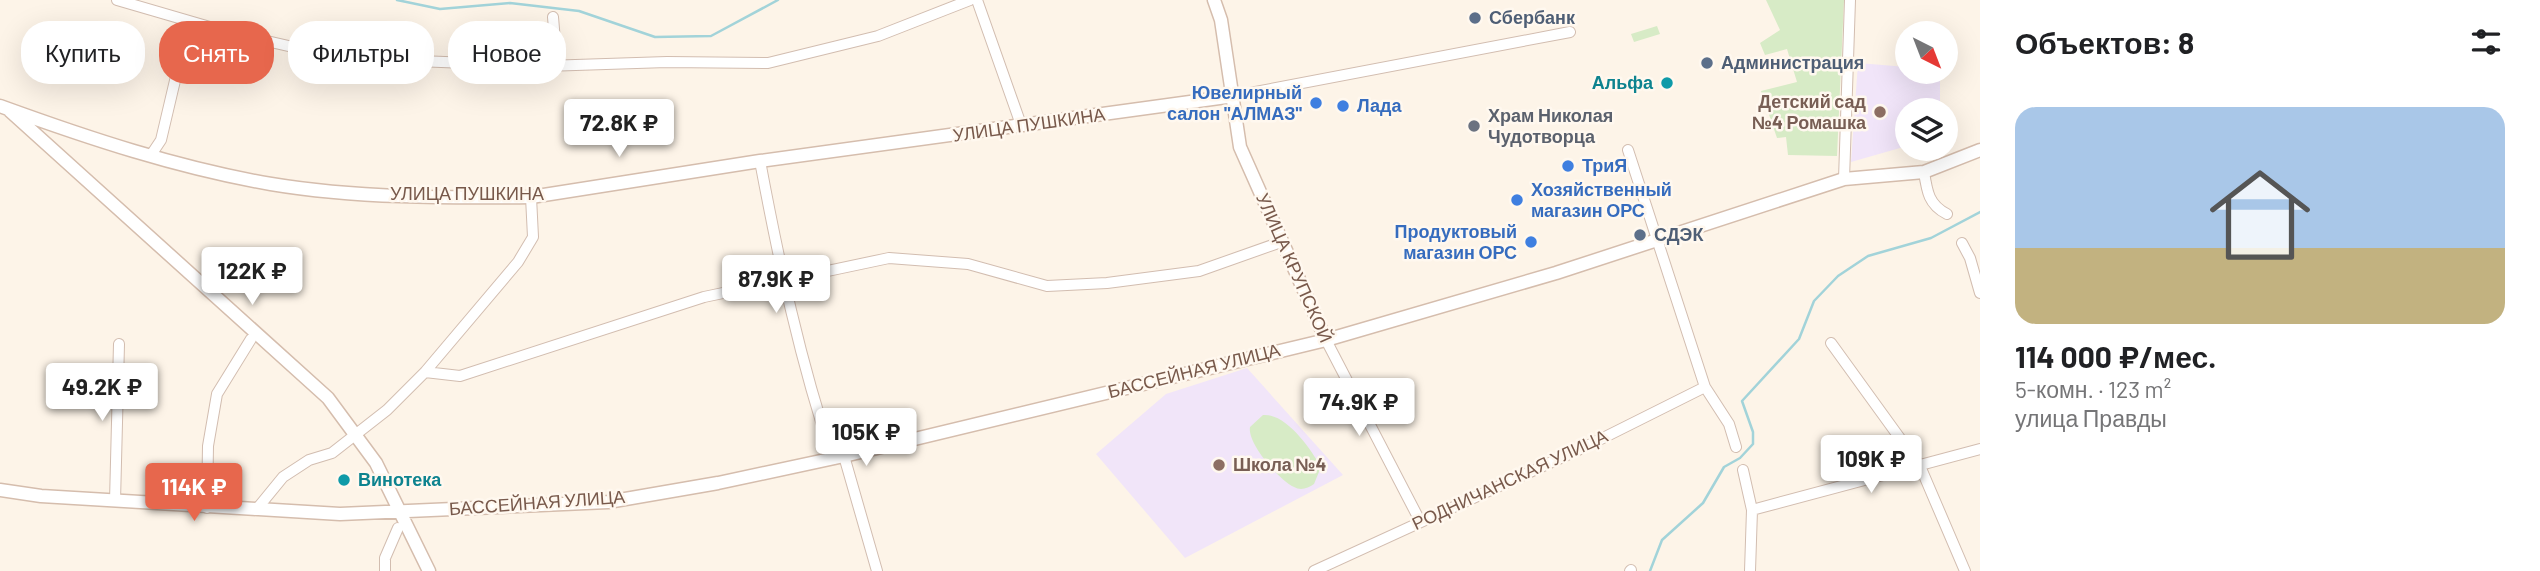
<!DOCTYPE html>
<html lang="ru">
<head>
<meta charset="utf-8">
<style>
  :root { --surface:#fff; --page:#f2f2f2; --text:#202124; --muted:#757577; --line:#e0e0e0; --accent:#e7674d }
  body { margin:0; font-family:Barlow,sans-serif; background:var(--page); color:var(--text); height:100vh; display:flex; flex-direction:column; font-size:26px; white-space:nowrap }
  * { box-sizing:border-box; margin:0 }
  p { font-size:23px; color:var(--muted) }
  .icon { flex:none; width:38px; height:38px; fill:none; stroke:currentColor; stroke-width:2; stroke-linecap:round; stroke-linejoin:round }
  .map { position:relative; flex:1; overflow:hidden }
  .drawer { display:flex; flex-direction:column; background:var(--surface); width:560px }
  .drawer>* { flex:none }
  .top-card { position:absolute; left:21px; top:21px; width:665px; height:63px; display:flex; gap:14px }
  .needle { width:46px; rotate:138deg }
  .fabs { position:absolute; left:1895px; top:21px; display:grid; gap:14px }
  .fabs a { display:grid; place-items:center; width:63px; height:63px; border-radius:50%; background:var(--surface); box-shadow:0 7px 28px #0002; font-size:35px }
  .price { position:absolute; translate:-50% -60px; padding:0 16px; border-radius:7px; background:#fff; color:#222; font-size:23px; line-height:46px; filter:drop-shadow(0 2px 4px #0008) }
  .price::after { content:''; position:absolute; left:50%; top:42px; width:21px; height:16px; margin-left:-10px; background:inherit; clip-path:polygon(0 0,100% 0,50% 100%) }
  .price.selected { background:var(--accent); color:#fff }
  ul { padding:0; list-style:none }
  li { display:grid; align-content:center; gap:14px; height:371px; padding:0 35px }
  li+li { border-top:2px solid var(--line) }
  li span { display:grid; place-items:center; height:217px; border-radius:21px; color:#555 }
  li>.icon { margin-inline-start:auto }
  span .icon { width:126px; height:126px; fill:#fffc; stroke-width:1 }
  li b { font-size:30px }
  h2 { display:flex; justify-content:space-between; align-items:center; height:84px; padding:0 35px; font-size:30px }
  .pill { padding:0 24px; border-radius:28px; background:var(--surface); box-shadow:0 7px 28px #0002; font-size:24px; line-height:63px }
  .pill.selected { background:var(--accent); color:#fff }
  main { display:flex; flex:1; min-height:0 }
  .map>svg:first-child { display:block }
  .education { fill:#f1e5f9 }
  .green { fill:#d7ebc6 }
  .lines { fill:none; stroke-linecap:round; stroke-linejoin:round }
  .stream { stroke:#a2d3d9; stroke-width:2.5 }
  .street-casing { stroke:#d2bdb0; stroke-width:12 }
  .secondary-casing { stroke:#d5bdad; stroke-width:15 }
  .street { stroke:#fff; stroke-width:10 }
  .secondary { stroke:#fff; stroke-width:12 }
  .service-dot { fill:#5c6f8a; stroke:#fff8ef; stroke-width:2.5 }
  .culture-dot { fill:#0f9aa8; stroke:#fff8ef; stroke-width:2.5 }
  .shop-dot { fill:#3f7fe0; stroke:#fff8ef; stroke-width:2.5 }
  .education-dot { fill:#8d6e63; stroke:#fff8ef; stroke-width:2.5 }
  .worship-dot { fill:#6b7280; stroke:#fff8ef; stroke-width:2.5 }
  .labels { text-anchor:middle; stroke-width:5; stroke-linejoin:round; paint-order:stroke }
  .service-label { font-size:18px; font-weight:bold; fill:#4e5e75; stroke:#fff8ef; text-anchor:start }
  .culture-label { font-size:18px; font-weight:bold; fill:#0d838f; stroke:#fff8ef; text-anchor:end }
  .shop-label { font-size:18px; font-weight:bold; fill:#366cbe; stroke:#fff8ef; text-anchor:start }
  .education-label { font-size:18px; font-weight:bold; fill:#785e54; stroke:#fff8ef; text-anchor:end }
  .worship-label { font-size:18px; font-weight:bold; fill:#5b616d; stroke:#fff8ef; text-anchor:start }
  .street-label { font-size:18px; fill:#78594b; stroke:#fff8ef }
</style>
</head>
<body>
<main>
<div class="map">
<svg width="1980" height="571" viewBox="0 0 1980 571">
  <rect width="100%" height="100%" fill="#fdf4e8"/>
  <path class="education" d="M1858,63l49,4 1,5h32v38h-32l-1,36 -56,16z
    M1247,368l96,107 -158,83 -89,-104 70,-60z"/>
  <path class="green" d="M1766,0h78l-7,156 -49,-1 -2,-18 -9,1 -16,-47 36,-9 -10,-33 -22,6 -5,-12 20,-13z
    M1657,26l3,8 -26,8 -3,-8z
    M1263,415c23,-2 48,34 58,52l-7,17c-6,4 -13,7 -20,3 -15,-7 -47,-44 -44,-60z"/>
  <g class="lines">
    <path class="stream" d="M397,0l43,9 70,-6 69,8 76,26 56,-1 67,-36
      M1650,571l12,-31 41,-37 21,-36 16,-9 13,-14v-12l-11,-31 57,-62 15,-38 24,-25 30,-20 63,-18 49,-26"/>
    <defs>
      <path id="street" d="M117,0l110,32 114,26 204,8 122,-4 101,1 110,-27 92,-36
        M977,0l42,119 -2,7
        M553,17l4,48
        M1234,96l336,-64
        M1628,150l77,237 24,37 7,23
        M151,155l10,-15 28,-119
        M760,161c19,101 40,200 73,298
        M1924,172c3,20 5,33 23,42
        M1844,179l6,-179
        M1962,243l8,15 10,35
        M1326,340l94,181
        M1831,343l89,123 45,105
        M425,372l35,4 244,-79 185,-39 79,6 79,22 60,-3 92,-12 82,-29
        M844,456l33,115
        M1743,470l9,40 -2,61
        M115,501l4,-157
        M207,508l1,-62 9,-52 34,-55
        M256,510l27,-33 26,-17 23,-7 55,-43 38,-38 93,-110 15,-25 -2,-40
        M1752,510l228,-61
        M385,571v-13l13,-30
        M1314,571l275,-126 116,-58
        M1630,571l1,-1"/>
      <path id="secondary" d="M1214,0l7,20 19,127 86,193
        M0,106c88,32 178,62 271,78 84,14 174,14 260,13l229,-36 474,-65
        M10,111l318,287 48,65 53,108
        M0,490l41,6 299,18 268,-12 110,-19 126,-27 482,-116 230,-67 288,-94 80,-7 56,-22"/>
    </defs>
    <use href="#street" class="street-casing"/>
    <use href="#secondary" class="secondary-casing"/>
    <use href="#street" class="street"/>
    <use href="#secondary" class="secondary"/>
  </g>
  <g class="service-dot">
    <circle cx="1475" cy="18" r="7"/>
    <circle cx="1707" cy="63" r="7"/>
    <circle cx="1640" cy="235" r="7"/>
  </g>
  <g class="culture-dot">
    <circle cx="1667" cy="83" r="7"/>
    <circle cx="344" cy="480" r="7"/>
  </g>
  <g class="shop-dot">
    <circle cx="1316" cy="103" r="7"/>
    <circle cx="1343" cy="106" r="7"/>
    <circle cx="1568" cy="166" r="7"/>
    <circle cx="1517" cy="200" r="7"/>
    <circle cx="1531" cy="242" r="7"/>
  </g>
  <g class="education-dot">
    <circle cx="1880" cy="112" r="7"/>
    <circle cx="1219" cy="465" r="7"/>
  </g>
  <circle class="worship-dot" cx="1474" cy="126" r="7"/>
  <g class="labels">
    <g class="service-label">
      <text x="1489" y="24">Сбербанк</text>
      <text x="1721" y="69">Администрация</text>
      <text x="1654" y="241">СДЭК</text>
    </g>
    <g class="culture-label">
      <text x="1653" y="89">Альфа</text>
      <text x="358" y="486" text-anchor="start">Винотека</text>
    </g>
    <g class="shop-label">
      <text x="1302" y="99" text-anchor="end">Ювелирный<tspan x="1302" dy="21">салон "АЛМАЗ"</tspan></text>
      <text x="1357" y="112">Лада</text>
      <text x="1582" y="172">ТриЯ</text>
      <text x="1531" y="196">Хозяйственный<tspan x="1531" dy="21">магазин ОРС</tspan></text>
      <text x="1517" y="238" text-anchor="end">Продуктовый<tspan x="1517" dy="21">магазин ОРС</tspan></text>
    </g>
    <g class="education-label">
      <text x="1866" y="108">Детский сад<tspan x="1866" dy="21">№4 Ромашка</tspan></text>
      <text x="1233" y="471" text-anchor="start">Школа №4</text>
    </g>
    <g class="worship-label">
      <text x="1488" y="122">Храм Николая<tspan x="1488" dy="21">Чудотворца</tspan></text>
    </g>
    <g class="street-label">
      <text transform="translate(1029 125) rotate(-8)" y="6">УЛИЦА ПУШКИНА</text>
      <text x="467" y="200">УЛИЦА ПУШКИНА</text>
      <text transform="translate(1294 268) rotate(66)" y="6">УЛИЦА КРУПСКОЙ</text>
      <text transform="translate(1194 371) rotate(-14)" y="6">БАССЕЙНАЯ УЛИЦА</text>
      <text transform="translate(1510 480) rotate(-25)" y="6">РОДНИЧАНСКАЯ УЛИЦА</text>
      <text transform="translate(537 503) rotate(-4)" y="6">БАССЕЙНАЯ УЛИЦА</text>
    </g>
  </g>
</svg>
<div class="fabs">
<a><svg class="needle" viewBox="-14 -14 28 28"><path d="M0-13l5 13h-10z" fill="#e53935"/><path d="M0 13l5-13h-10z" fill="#757577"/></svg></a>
<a><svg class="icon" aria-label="layers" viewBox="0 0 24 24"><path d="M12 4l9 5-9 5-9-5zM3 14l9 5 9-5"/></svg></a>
</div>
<b class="price" style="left:619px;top:159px">72.8K ₽</b>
<b class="price" style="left:252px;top:307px">122K ₽</b>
<b class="price" style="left:776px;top:315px">87.9K ₽</b>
<b class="price" style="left:102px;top:423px">49.2K ₽</b>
<b class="price" style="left:1359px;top:438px">74.9K ₽</b>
<b class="price" style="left:866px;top:468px">105K ₽</b>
<b class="price" style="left:1871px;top:495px">109K ₽</b>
<b class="price selected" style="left:194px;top:523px">114K ₽</b>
<div class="top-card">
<a class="pill">Купить</a>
<a class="pill selected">Снять</a>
<a class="pill">Фильтры</a>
<a class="pill">Новое</a>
</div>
</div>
<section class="drawer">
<h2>Объектов: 8<svg class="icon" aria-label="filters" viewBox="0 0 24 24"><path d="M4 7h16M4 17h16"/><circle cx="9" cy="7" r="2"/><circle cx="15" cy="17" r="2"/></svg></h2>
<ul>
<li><span style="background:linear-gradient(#a9c7e8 65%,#c2b280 0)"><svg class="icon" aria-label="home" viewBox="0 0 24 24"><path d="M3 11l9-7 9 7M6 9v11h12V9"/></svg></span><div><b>114 000 ₽/мес.</b><p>5-комн. · 123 m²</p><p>улица Правды</p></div></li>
</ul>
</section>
</main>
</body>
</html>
